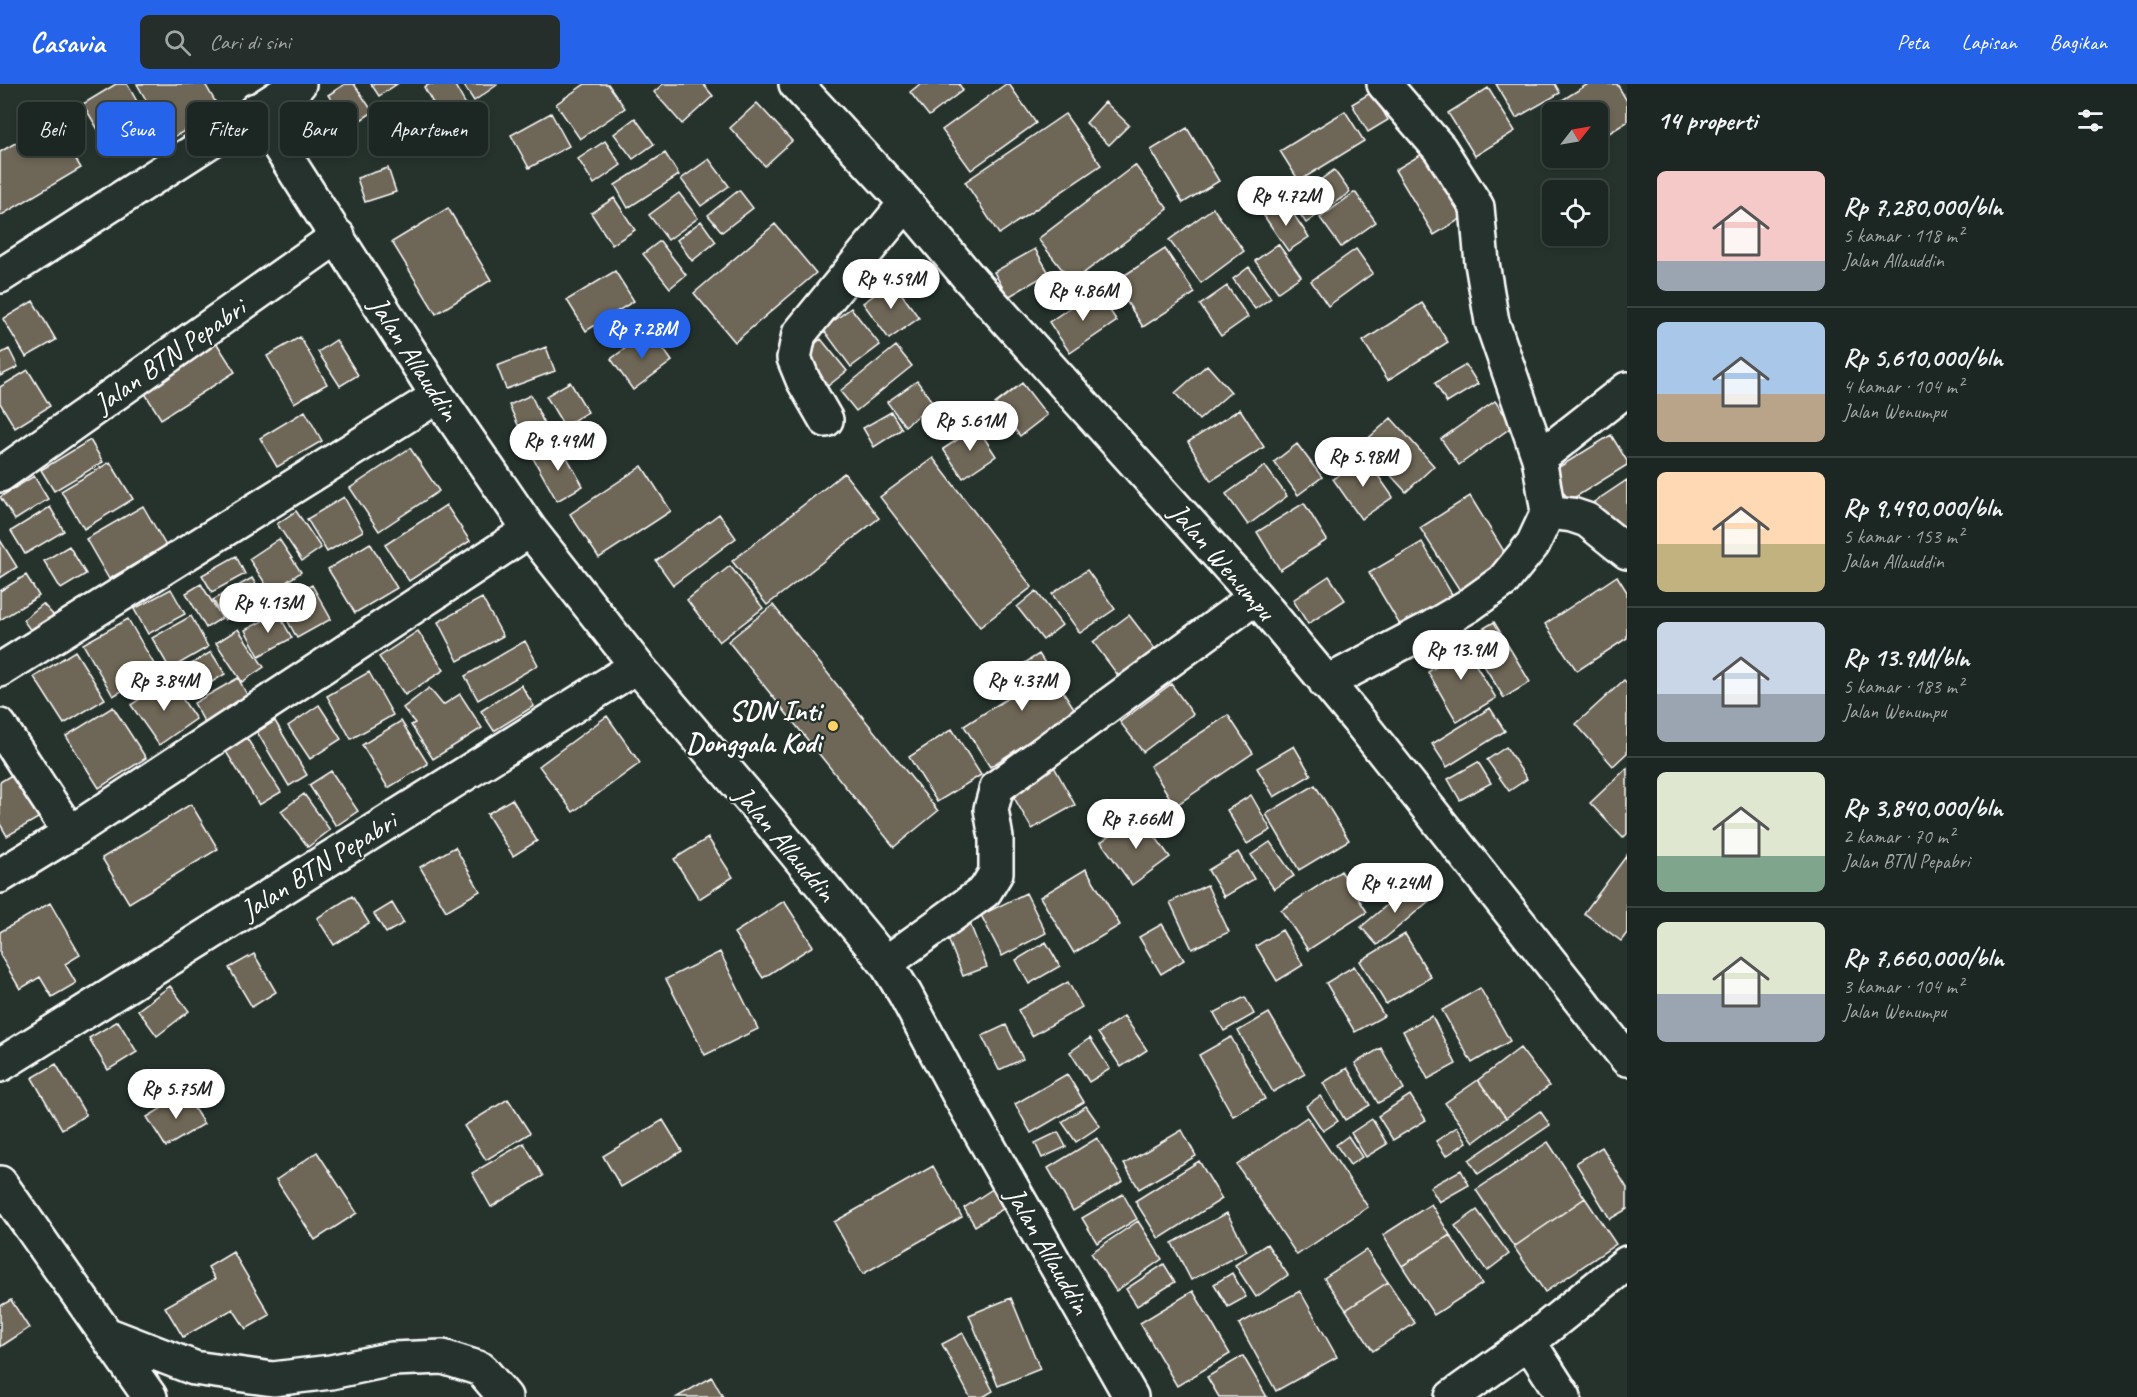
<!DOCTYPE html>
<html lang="id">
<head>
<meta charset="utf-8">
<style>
  :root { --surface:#1c2622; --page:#252e2a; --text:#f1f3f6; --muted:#a0a5a5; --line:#3a4340; --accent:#2563eb }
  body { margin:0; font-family:Caveat,sans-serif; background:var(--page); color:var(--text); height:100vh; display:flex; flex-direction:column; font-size:22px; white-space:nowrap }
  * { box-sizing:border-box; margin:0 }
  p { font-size:20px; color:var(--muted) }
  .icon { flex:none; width:33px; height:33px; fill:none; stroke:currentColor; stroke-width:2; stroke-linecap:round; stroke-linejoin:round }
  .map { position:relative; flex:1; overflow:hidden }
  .panel { display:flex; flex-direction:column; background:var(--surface); width:510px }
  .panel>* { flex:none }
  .guide { position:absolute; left:18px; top:18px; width:570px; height:54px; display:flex; gap:12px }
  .needle { width:39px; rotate:59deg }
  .buttons { position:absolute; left:1542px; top:18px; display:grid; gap:12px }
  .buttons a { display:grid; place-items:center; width:66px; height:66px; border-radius:9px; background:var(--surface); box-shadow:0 3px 9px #0003,0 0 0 2px var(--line); font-size:30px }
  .price { position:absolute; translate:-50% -51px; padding:0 14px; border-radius:21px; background:#fff; color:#222; font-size:20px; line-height:39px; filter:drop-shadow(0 2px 3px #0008) }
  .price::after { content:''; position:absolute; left:50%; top:36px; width:18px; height:14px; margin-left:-9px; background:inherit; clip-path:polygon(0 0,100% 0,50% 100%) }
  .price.selected { background:var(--accent); color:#fff }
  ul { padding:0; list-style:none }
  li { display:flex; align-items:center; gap:18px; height:150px; padding:0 30px }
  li+li { border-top:2px solid var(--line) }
  li span { display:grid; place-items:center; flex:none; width:168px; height:120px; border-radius:9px; color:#555 }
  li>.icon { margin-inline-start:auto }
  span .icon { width:72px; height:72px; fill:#fffc; stroke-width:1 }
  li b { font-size:26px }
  h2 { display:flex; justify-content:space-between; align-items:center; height:72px; padding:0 30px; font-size:26px }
  .tag { padding:0 21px; border-radius:9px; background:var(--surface); box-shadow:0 3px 9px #0003,0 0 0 2px var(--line); font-size:21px; line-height:54px }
  .tag.selected { background:var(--accent); color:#fff }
  header { display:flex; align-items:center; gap:36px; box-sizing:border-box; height:84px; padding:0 30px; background:var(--accent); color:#fff }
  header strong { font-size:28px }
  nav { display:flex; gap:33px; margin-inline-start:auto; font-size:21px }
  .search { width:420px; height:54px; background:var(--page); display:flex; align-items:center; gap:15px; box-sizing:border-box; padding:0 21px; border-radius:9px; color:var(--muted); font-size:22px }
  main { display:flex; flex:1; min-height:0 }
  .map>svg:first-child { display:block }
  .building { fill:#6e6657; stroke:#fff; stroke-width:1.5 }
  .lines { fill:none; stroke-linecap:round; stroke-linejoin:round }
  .minor-casing { stroke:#fff; stroke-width:38 }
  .minor { stroke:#26332d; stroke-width:33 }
  .poi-dot { fill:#ffd166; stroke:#26332d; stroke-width:2 }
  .labels { text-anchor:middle; stroke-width:4.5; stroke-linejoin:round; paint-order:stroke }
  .street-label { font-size:28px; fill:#fff; stroke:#26332d }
  .poi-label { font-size:28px; font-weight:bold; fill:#fff; stroke:#26332d; text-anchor:end }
</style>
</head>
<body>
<header>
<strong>Casavia</strong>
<div class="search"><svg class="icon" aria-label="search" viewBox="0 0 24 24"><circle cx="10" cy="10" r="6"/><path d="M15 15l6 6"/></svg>Cari di sini</div>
<nav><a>Peta</a><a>Lapisan</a><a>Bagikan</a></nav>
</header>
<main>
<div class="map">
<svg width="1627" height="1313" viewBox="0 0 1627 1313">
  <rect width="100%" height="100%" fill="#26332d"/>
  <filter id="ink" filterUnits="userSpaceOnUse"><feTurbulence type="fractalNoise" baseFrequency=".0167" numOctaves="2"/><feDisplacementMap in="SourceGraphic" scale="12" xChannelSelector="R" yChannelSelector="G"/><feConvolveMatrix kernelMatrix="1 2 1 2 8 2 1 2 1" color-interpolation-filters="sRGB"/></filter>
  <g filter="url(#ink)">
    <path class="building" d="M116,0h11l24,42 -41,24 -27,-46z
      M137,0h68l15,26 -51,30z
      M345,0h9l19,28 -23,15 -22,-32z
      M371,0h26l-18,12z
      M430,0h24l12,21 -24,14 -18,-32z
      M463,0h33l1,1 -23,16z
      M585,0h23l17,24 -45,31 -24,-35z
      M663,0h40l10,12 -31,28 -28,-32z
      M920,0h39l4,6 -34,26 -19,-24z
      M1006,0h3l27,39 -65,47 -29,-40z
      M1496,0h59l5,9 -44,25z
      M1588,0h29l10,17v21l-29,18v-28h-33l-6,-10z
      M1488,4l27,43 -40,25 -27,-43z
      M1372,8l16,28 -20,12 -16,-28z
      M1105,18l24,23 -20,20 -23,-22z
      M757,19l35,38 -27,25 -35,-38z
      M1345,27l19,30 -65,40 -19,-30z
      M551,29l18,33 -40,22 -18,-33z
      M1065,30l36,51 -102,69 -34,-52z
      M635,34l19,26 -21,15 -19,-25z
      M53,37l28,47 -81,48v-64z
      M336,41l15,18 -12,10 -16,-19z
      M1187,44l32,53 -36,22 -32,-53z
      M605,57l16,24 -27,19 -16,-25z
      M1434,63l38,65 -38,23 -39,-65z
      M665,69l14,22 -51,33 -13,-23z
      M709,75l20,27 -28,20 -20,-27z
      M1135,81l33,44 -96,73 -34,-43z
      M388,84l8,24 -31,10 -8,-24z
      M1334,86l16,22 -44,31 -15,-22z
      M1267,100l7,14 -15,9 -8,-15z
      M739,106l14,18 -31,24 -14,-17z
      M1355,108l21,30 -35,25 -21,-29z
      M679,109l19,25 -30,22 -19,-25z
      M614,114l21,32 -23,15 -21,-32z
      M1285,118l24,35 -21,14 -24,-35z
      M448,124l43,72 -55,34 -44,-72z
      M1213,124l31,43 -43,32 -32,-43z
      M701,137l15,21 -24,19 -15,-21z
      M775,140l41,49 -81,69 -41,-49z
      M660,157l26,34 -16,13 -27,-34z
      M1278,160l23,32 -23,16 -23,-31z
      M1035,165l14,24 -41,24 -14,-25z
      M1165,165l30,44 -52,34 -29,-45z
      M1356,165l17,24 -45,33 -17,-25z
      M1249,183l22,31 -16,11 -22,-30z
      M615,187l19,30 -48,30 -19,-31z
      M893,198l26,36 -30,21 -26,-36z
      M1227,202l21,31 -27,19 -21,-31z
      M1096,206l21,31 -47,32 -21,-31z
      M33,217l23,39 -30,17 -23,-38z
      M1422,219l26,39 -60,38 -25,-39z
      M851,224l29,37 -29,22 -28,-38z
      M650,246l22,31 -39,29 -22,-31z
      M212,252l23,36 -74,47 -22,-35z
      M300,253l27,47 -33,19 -27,-47z
      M821,255l26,32 -23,18 -26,-32z
      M336,256l22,35 -18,11 -22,-34z
      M896,262l16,20 -56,45 -16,-20z
      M546,263l9,24 -49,18 -9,-23z
      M9,265l9,18 -18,9v-22z
      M1207,281l24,27 -32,28 -24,-27z
      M1466,281l12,19 -31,19 -12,-20z
      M28,286l22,36 -35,22 -15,-25v-16z
      M917,297l17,23 -29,22 -18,-24z
      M570,298l18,30 -24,14 -18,-30z
      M1022,299l25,32 -27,21 -25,-32z
      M531,311l15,33 -22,10 -15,-33z
      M1495,317l18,25 -54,39 -18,-26z
      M1240,325l24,38 -53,34 -23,-39z
      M305,327l17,30 -45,26 -17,-29z
      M891,328l11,17 -28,18 -11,-19z
      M1391,334l43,48 -28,26 -44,-48z
      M977,343l19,29 -33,22 -20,-29z
      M1611,351l16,26v4l-58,36 -18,-29z
      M90,356l13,22 -49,29 -13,-21z
      M559,359l24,43 -26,15 -24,-43z
      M1297,360l25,33 -24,18 -24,-33z
      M410,364l29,43 -60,40 -29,-43z
      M1365,373l28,40 -32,22 -28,-40z
      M933,374l99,129 -52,40 -100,-130z
      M110,378l23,37 -49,30 -23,-38z
      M642,382l29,45 -72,47 -29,-44z
      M1265,382l22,30 -39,29 -22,-31z
      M844,389l35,45 -112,87 -35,-44z
      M34,392l14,23 -33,21 -15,-23z
      M1627,396v64l-4,3 -29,-45z
      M1470,412l40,65 -49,31 -41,-64z
      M344,413l19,34 -36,21 -20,-33z
      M1304,419l23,37 -47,30 -23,-38z
      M446,421l24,36 -61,40 -24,-36z
      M143,422l23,40 -57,33 -23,-40z
      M50,423l14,24 -39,23 -14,-23z
      M296,427l25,37 -19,13 -25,-37z
      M719,430l17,24 -63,47 -17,-24z
      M279,455l22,33 -30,20 -22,-33z
      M0,456l17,27 -17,11z
      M1422,458l33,58 -52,30 -34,-57z
      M370,459l27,45 -42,25 -27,-44z
      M69,462l17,28 -25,15 -17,-28z
      M236,472l9,18 -33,18 -10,-17z
      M730,482l33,42 -44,34 -32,-42z
      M1087,486l28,39 -35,24 -28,-39z
      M26,491l13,21 -39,24v-29z
      M1329,492l16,24 -37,24 -15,-24z
      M1617,492l10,16v46l-50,33 -32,-47z
      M252,494l12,20 -39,22 -12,-20z
      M201,500l21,34 -16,10 -20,-35z
      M312,501l19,34 -34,19 -19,-35z
      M171,505l14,25 -37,20 -14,-25z
      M1036,507l26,34 -19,15 -26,-33z
      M482,514l21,38 -45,25 -20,-39z
      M43,520l13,14 -22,17 -11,-15z
      M773,521l165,206 -44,36 -166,-206z
      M278,529l14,25 -33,18 -14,-26z
      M1129,531l30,39 -36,28 -30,-40z
      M191,532l17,31 -38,22 -18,-31z
      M128,535l30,52 -45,25 -30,-52z
      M1494,538l36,60 -26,16 -37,-60z
      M238,545l26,38 -22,15 -26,-39z
      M418,547l26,39 -39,25 -26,-38z
      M1458,552l38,62 -39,24 -29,-50 17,-11 -7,-12z
      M525,557l13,24 -60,35 -13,-24z
      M75,567l30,48 -41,25 -30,-47z
      M211,568l14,22 -36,22 -14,-22z
      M1039,570l40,62 -43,28 -3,-5 -43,28 -26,-41 44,-28 -12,-17z
      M369,588l24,43 -42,24 -24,-43z
      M238,594l12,22 -44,25 -12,-22z
      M169,595l27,40 -37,26 -28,-40z
      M1624,596l3,3v70l-14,13 -37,-42z
      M1171,600l22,30 -50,38 -23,-30z
      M521,601l13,21 -40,25 -13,-20z
      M429,604l14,17 17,-11 22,34 -49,31 -22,-34 4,-2 -12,-15z
      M319,621l22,34 -31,20 -22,-33z
      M113,623l33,51 -47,30 -33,-52z
      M1490,624l15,23 -58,36 -15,-23z
      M1228,631l25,38 -78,53 -25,-40z
      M607,632l33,47 -67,49 -34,-46z
      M275,637l32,54 -18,11 -32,-54z
      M401,637l27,43 -40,24 -26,-43z
      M952,645l29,46 -44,27 -28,-45z
      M246,653l35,55 -22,13 -34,-55z
      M1294,662l17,29 -37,22 -17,-29z
      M1506,663l21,32 -18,12 -22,-31z
      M1478,678l13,21 -31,17 -12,-21z
      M1052,679l23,42 -43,24 -24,-42z
      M1627,684v66l-4,4 -33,-35z
      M20,686l25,44 -38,22 -7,-12v-42z
      M331,687l27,40 -22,15 -27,-41z
      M1315,701l34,55 -50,30 -33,-56z
      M304,710l26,36 -22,17 -27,-36z
      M1251,711l20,35 -24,14 -20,-34z
      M512,715l25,42 -24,15 -26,-42z
      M191,720l27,45 -89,54 -27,-45z
      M1139,730l31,43 -38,28 -31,-43z
      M708,754l25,39 -34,22 -25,-40z
      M1270,758l24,34 -20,13 -23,-34z
      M455,763l25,44 -34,20 -26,-44z
      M1238,768l16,27 -30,18 -16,-27z
      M1627,771v78l-6,8 -37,-28z
      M1086,785l34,56 -46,28 -34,-56z
      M1341,787l26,41 -59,38 -27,-40z
      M1414,798l15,19 -52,44 -16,-18z
      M1207,801l22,47 -37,17 -22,-47z
      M1026,809l20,40 -44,23 -21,-41z
      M352,812l17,27 -35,22 -17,-27z
      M784,817l29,45 -50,32 -29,-45z
      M50,819l30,52 -15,9 11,19 -24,14 -12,-20 -20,12 -20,-34v-23z
      M392,819l12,20 -18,10 -12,-19z
      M967,832l20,51 -24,9 -20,-50z
      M1162,840l22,36 -23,14 -22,-37z
      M1282,846l21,35 -26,16 -21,-35z
      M1405,850l26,43 -45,27 -26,-43z
      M1046,858l14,24 -31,18 -13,-24z
      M720,868l38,77 -53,26 -39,-76z
      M254,870l22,38 -24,15 -23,-39z
      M1354,882l30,50 -29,16 -29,-49z
      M1068,898l14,25 -50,29 -14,-26z
      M170,902l19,25 -32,25 -19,-26z
      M1480,904l30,53 -38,22 -30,-53z
      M1245,913l9,17 -30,17 -10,-18z
      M1269,929l36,61 -32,18 -35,-61z
      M1124,932l23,34 -26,17 -23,-34z
      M1432,932l24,48 -28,15 -25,-48z
      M118,937l19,31 -29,18 -19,-32z
      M1006,941l17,34 -24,11 -17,-34z
      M1231,953l34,62 -32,17 -34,-61z
      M1090,954l20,31 -21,13 -19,-30z
      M1381,964l23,41 -26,14 -23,-40z
      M1520,964l29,38 -43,32 -28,-38z
      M56,980l30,51 -24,14 -30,-51z
      M1347,984l23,37 -25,15 -22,-37z
      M1067,990l17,28 -53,31 -16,-29z
      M1478,996l28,38 -32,24 -29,-39z
      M185,1010l19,30 -38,23 -19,-30z
      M1410,1011l16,25 -33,20 -15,-24z
      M1320,1012l18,25 -15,10 -17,-25z
      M508,1015l22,34 -44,27 -22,-34z
      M1086,1022l14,20 -24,16 -14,-20z
      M1540,1027l10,14 -72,49 -9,-14z
      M1307,1033l61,90 -71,48 -60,-90z
      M1372,1035l15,25 -21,13 -15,-24z
      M663,1036l19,31 -61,36 -18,-31z
      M1457,1043l10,15 -21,14 -10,-15z
      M1182,1046l14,26 -57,33 -15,-25z
      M1058,1048l8,15 -24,11 -7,-15z
      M1348,1052l14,21 -12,8 -14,-20z
      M1097,1054l26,43 -50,30 -25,-43z
      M1548,1058l37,56 -71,49 -38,-57z
      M524,1059l19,33 -52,31 -19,-34z
      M1602,1063l25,41v21l-17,10 -34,-56z
      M317,1068l40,61 -42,27 -39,-60z
      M1199,1077l23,38 -63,40 -24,-38z
      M933,1082l29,51 -99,57 -29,-52z
      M1461,1086l8,15 -30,17 -9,-15z
      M994,1104l12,19 -31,19 -11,-18z
      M1123,1110l14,25 -40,24 -15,-25z
      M1585,1114l31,46 -71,48 -31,-45z
      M1431,1120l19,31 -48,31 -19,-31z
      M1477,1126l32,44 -22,17 -32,-45z
      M1227,1129l20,38 -56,29 -19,-37z
      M1138,1137l24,38 -46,32 -25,-38z
      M1450,1151l32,49 -48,31 -32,-49z
      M1267,1160l21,31 -32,22 -21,-32z
      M1366,1166l22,32 -42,28 -22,-32z
      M233,1168l37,63 -24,14 -13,-20 -50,28 -18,-30 50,-28 -7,-12z
      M1164,1180l11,18 -38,24 -11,-17z
      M1232,1189l14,24 -18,10 -14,-23z
      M1388,1198l27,41 -42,28 -27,-41z
      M1193,1207l37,63 -53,32 -37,-63z
      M1300,1207l37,66 -61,34 -37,-67z
      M1011,1214l29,71 -42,17 -29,-71z
      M11,1216l18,28 -29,19v-41z
      M963,1249l30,58 -10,6h-13l-28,-53z
      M1243,1272l24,41h-48l-12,-20z
      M712,1293l11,20h-46z"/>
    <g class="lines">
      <defs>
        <path id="minor" d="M796,0l110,119 63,75 287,319 107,129 264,333
          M256,26l182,286 92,134 107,136 133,156 116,141 19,31 52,97 174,306
          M0,192l299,-192
          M826,336l-23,-40 -9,-22 5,-24 107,-131
          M1539,374l88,-69
          M0,391l338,-239
          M1548,428l24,3 15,5 40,32
          M0,586l438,-274
          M1326,599l105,-55 37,-22 35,-25 30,-37 15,-32 -9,-54 -47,-136 -10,-59 -5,-56 -37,-58 -56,-65
          M0,642l70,107
          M0,792l70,-43 460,-303
          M886,879l99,-72 11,-18v-35l-5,-29 6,-22 259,-190
          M0,981l637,-399
          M0,1099l150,214
          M106,1250l88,34 79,11 58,-7 61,-13 51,-2 38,12 24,28
          M1529,1258l35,55
          M1452,1313l77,-55 98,-79"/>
      </defs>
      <use href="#minor" class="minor-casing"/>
      <use href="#minor" class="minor"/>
    </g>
  </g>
  <circle class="poi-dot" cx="833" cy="642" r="6"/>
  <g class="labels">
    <g class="street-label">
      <text transform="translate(169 271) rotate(-35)" y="10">Jalan BTN Pepabri</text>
      <text transform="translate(415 274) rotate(57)" y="10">Jalan Allauddin</text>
      <text transform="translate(1223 477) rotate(49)" y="10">Jalan Wenumpu</text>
      <text transform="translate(786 759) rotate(50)" y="10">Jalan Allauddin</text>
      <text transform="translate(318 781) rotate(-32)" y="10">Jalan BTN Pepabri</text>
      <text transform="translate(1049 1166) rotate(60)" y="10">Jalan Allauddin</text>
    </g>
    <g class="poi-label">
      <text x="821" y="636">SDN Inti<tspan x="821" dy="32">Donggala Kodi</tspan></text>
    </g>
  </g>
</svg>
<div class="buttons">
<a><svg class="needle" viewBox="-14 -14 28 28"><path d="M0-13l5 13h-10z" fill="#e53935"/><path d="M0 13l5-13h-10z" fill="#a0a5a5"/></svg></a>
<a><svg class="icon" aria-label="locate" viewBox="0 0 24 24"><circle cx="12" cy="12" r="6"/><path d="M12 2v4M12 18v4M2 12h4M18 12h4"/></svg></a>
</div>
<b class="price" style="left:1286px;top:143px">Rp 4.72M</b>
<b class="price" style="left:891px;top:226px">Rp 4.59M</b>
<b class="price" style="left:1083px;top:238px">Rp 4.86M</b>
<b class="price selected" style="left:642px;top:276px">Rp 7.28M</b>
<b class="price" style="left:970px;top:368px">Rp 5.61M</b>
<b class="price" style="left:558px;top:388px">Rp 9.49M</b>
<b class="price" style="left:1363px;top:404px">Rp 5.98M</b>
<b class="price" style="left:268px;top:550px">Rp 4.13M</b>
<b class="price" style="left:1461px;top:597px">Rp 13.9M</b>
<b class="price" style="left:164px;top:628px">Rp 3.84M</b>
<b class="price" style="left:1022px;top:628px">Rp 4.37M</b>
<b class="price" style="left:1136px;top:766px">Rp 7.66M</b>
<b class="price" style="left:1395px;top:830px">Rp 4.24M</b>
<b class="price" style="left:176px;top:1036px">Rp 5.75M</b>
<div class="guide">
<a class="tag">Beli</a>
<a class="tag selected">Sewa</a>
<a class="tag">Filter</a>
<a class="tag">Baru</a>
<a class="tag">Apartemen</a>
</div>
</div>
<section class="panel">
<h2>14 properti<svg class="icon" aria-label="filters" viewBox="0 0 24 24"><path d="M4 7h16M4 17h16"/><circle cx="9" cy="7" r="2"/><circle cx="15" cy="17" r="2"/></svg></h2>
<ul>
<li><span style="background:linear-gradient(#f6c9c9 75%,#9aa5b1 0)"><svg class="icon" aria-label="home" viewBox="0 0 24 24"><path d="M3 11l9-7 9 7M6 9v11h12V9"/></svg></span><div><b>Rp 7,280,000/bln</b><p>5 kamar · 118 m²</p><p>Jalan Allauddin</p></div></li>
<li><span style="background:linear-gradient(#a9c7e8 60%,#b9a48a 0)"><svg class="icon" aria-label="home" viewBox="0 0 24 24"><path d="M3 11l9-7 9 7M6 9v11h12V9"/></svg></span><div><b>Rp 5,610,000/bln</b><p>4 kamar · 104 m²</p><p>Jalan Wenumpu</p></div></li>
<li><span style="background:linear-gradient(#ffd9b3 60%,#c2b280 0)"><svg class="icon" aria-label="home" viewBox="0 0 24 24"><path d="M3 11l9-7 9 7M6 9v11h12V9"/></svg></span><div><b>Rp 9,490,000/bln</b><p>5 kamar · 153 m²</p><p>Jalan Allauddin</p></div></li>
<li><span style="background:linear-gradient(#c9d6e8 60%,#9aa5b1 0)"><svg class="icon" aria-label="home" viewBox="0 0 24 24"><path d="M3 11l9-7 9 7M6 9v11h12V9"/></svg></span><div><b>Rp 13.9M/bln</b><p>5 kamar · 183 m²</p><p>Jalan Wenumpu</p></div></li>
<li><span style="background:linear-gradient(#dfe7d0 70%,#7fa58c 0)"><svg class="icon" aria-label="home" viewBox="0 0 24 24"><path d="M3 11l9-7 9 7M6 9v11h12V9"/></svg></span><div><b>Rp 3,840,000/bln</b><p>2 kamar · 70 m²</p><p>Jalan BTN Pepabri</p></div></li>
<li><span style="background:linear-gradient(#dfe7d0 60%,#9aa5b1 0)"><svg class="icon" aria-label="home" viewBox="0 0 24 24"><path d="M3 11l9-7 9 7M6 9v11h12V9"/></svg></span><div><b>Rp 7,660,000/bln</b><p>3 kamar · 104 m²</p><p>Jalan Wenumpu</p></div></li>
</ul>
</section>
</main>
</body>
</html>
